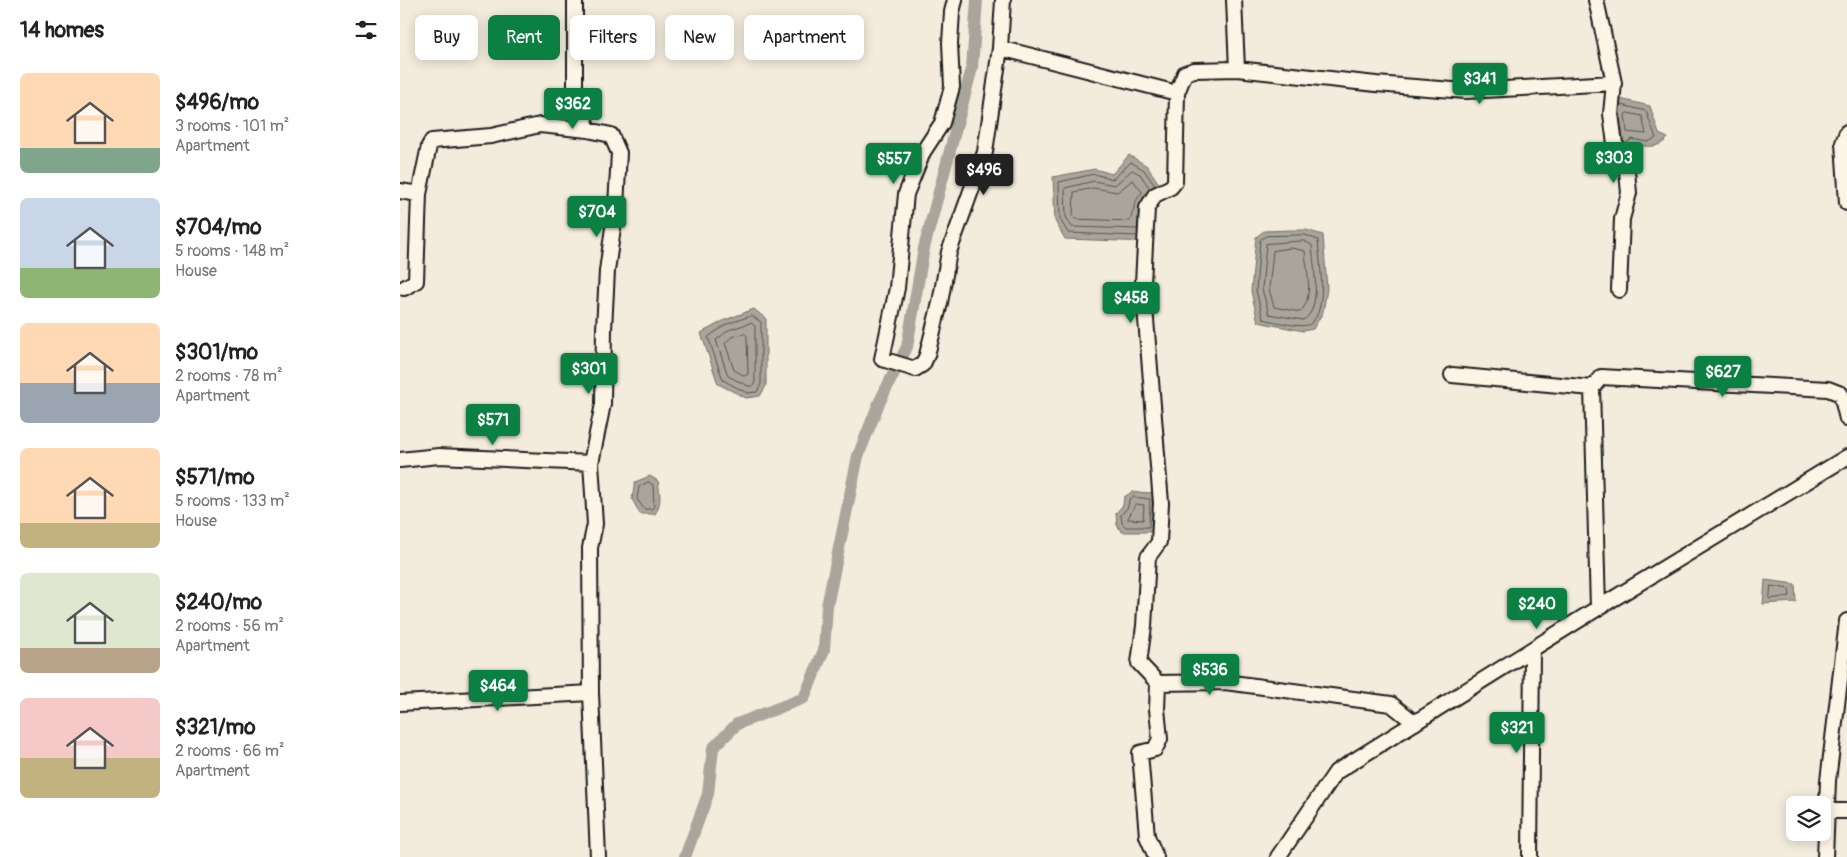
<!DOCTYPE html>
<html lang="en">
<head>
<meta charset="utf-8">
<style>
  :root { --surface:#fff; --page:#f6f6f6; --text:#222; --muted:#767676; --accent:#0b8043 }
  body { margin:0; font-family:Pangolin,sans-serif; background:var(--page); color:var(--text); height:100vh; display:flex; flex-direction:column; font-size:19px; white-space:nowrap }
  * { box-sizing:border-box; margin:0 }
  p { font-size:16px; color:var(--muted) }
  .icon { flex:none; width:28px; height:28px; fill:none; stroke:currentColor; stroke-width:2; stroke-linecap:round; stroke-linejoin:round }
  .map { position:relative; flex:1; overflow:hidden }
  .side { display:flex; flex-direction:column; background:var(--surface); width:400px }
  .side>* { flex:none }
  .hud { position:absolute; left:15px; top:15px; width:475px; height:45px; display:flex; gap:10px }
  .fabs { position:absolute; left:1386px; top:796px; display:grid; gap:10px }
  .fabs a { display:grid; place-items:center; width:45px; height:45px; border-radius:8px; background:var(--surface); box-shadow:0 2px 12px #0003; font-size:25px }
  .price { position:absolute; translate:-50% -42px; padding:0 11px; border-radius:5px; background:var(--accent); color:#fff; font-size:16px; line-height:32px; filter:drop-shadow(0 1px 2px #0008) }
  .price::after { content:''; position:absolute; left:50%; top:30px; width:15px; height:11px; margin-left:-8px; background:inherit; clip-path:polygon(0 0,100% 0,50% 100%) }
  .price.selected { background:#222; color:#fff }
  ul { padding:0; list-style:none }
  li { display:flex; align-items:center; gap:15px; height:125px; padding:0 20px }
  li span { display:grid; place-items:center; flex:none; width:140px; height:100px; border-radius:8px; color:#555 }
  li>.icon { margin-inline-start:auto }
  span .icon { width:60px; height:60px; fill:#fffc; stroke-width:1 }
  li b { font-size:21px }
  h2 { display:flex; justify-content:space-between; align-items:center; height:60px; padding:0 20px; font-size:21px }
  .chip { padding:0 18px; border-radius:8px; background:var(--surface); box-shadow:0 2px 12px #0003; font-size:18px; line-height:45px }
  .chip.selected { background:var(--accent); color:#fff }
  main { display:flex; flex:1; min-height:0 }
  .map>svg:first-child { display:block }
  .water { fill:#aaa59b; stroke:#716e68 }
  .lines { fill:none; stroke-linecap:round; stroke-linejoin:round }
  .shore { stroke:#55534f; stroke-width:1 }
  .canal { stroke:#aaa59b; stroke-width:12 }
  .minor-casing { stroke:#1c1c1c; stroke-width:18 }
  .minor { stroke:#fcf5e5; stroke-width:14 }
</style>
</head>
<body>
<main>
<section class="side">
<h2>14 homes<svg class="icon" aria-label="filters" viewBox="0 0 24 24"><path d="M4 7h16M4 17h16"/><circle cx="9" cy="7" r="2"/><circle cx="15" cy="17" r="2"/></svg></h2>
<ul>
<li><span style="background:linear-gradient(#ffd9b3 75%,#7fa58c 0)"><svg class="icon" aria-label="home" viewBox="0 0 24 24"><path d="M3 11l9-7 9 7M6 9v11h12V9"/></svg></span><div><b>$496/mo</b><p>3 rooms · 101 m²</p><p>Apartment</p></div></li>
<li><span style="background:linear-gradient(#c9d6e8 70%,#8fb573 0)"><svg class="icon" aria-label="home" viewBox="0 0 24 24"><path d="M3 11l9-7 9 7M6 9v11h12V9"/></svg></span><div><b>$704/mo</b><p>5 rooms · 148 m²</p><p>House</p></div></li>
<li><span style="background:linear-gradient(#ffd9b3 60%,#9aa5b1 0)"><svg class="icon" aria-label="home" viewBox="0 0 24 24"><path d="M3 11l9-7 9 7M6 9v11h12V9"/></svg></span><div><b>$301/mo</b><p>2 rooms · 78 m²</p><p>Apartment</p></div></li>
<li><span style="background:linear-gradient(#ffd9b3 75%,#c2b280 0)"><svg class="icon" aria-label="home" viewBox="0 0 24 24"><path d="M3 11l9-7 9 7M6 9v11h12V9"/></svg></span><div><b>$571/mo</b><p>5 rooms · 133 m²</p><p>House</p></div></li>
<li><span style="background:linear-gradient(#dfe7d0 75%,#b9a48a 0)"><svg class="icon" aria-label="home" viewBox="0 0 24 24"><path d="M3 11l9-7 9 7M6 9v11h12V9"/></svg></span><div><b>$240/mo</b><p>2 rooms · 56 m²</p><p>Apartment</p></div></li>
<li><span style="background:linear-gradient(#f6c9c9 60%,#c2b280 0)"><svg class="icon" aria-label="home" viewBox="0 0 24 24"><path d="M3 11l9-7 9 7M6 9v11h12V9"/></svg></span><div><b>$321/mo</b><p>2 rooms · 66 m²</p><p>Apartment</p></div></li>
</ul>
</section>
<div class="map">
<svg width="1447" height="857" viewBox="0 0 1447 857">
  <rect width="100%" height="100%" fill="#f3ecdd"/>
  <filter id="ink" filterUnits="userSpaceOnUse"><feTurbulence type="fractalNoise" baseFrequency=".02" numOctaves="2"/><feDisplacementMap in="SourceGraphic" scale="10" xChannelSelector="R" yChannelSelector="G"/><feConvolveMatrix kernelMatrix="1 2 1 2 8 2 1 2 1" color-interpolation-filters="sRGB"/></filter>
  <g filter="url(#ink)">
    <path class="water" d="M1216,98l34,8 9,28 9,4c-10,11 -22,9 -35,6l-10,10 -7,-10z
      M729,155l18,11 19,28 -13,14 -4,34 -84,-3 -10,-18 -2,-44 42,-8 17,5z
      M890,230h16l17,5 4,54 -4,23 -10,17 -10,2 -45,-9 -7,-31 5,-54 8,-6z
      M354,309l12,10v67l-6,10 -14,2 -28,-14 -17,-51 24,-13z
      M250,476l8,5c2,12 4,22 -3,33h-15l-8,-15 3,-17z
      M732,492l23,1 1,39h-34l-5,-7 -1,-12 7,-8 1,-8z
      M1365,580l30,4 1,18 -33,2z"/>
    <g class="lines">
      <path class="shore" d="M1220,106l2,-1 24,6 10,27 -8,4 -16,-3 -7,5
        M1228,113l14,3 4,18 -19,-2 -2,-17z
        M733,180l9,12 -6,9 -6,20 -55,-2 -2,-4 1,-23 20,-4 23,4z
        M738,229l-66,-2 -6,-10 -1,-29 29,-7 21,4 17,-15 8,4 10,15
        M905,235l13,5c1,21 11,70 -8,84 -7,5 -38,-3 -47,-5l-7,-29 4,-50 6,-4z
        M737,236l-69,-3 -8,-14 -1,-37 35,-8 19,5 18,-17 13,8 11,16
        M904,241l8,4c1,18 11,65 -9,75l-34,-6 -7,-25 4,-45z
        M891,248l14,3c1,18 10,47 -5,61l-26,-5 -5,-18 4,-38z
        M352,316l9,6v62l-4,8 -10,1 -24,-13 -15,-43 19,-13z
        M351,323l4,3v56l-2,4h-5l-20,-10 -12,-36 13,-10z
        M345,334l2,2 1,38 -3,2 -11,-6 -9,-27 7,-6z
        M249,482l4,3 1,21 -2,3h-8l-7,-10 2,-12z
        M733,497l17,2 -1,28h-23l-4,-4 -1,-8 7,-8 1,-7z
        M736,504l8,1 -1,15 -15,-1z
        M1371,586l18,3 1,7 -20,3z"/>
      <path class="canal" d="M285,857l23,-63 5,-46 24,-24 67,-26 20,-48 3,-44 31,-150 21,-53 28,-56 17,-99 48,-180 5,-68"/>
      <defs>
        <path id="minor" d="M175,0v88l13,42 23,5 8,18 -3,53 -9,65 -3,58 -1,75 -12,59 4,61 -5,24 1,145 7,164
          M555,0l-3,12 -2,31 2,44 -10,36 -19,29 -17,42 -9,94 -15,71 33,10 8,-5 4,-9 13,-52 9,-51 36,-100 15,-104 3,-48
          M600,48l177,45
          M837,69l139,15 90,7 148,-8 -18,-83
          M1214,83l-3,31 4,30 11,17 3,32 -7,26 -3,71
          M1447,132l-4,11 4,60
          M0,191l19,3 -3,87 -12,7
          M19,194l10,-48 3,-5 59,-5 49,-11 48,5
          M1052,375l140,13 6,220
          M1192,388l9,-11 227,12 13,5 6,25
          M0,460l39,-4 152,7
          M758,683l-19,-20 5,-37 4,-69 11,-15 2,-39 -18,-220 4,-75 8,-13 16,-8 4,-5 2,-89 8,-20 9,-3 43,-1 -3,-69
          M0,703l191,-10
          M1427,811h20
          M756,857l-9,-21 -7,-83 15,-4 5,-10 -3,-30 1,-26 67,-1 166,22 24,19
          M878,857l58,-85 262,-164 249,-151
          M1130,857l2,-206
          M1425,857l3,-76 19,-160"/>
      </defs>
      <use href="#minor" class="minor-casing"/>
      <use href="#minor" class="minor"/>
    </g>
  </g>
</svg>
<div class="fabs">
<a><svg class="icon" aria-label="layers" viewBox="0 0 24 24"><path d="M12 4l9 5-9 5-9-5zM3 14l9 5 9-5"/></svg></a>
</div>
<b class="price" style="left:1080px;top:105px">$341</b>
<b class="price" style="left:173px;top:130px">$362</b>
<b class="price" style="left:1214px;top:184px">$303</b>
<b class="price" style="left:494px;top:185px">$557</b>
<b class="price selected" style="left:584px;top:196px">$496</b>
<b class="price" style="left:197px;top:238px">$704</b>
<b class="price" style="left:731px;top:324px">$458</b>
<b class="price" style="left:189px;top:395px">$301</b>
<b class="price" style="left:1323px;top:398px">$627</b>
<b class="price" style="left:93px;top:446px">$571</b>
<b class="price" style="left:1137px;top:630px">$240</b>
<b class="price" style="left:810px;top:696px">$536</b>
<b class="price" style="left:98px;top:712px">$464</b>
<b class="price" style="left:1117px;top:754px">$321</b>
<div class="hud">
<a class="chip">Buy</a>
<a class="chip selected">Rent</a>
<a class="chip">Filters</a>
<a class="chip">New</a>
<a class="chip">Apartment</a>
</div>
</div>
</main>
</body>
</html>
